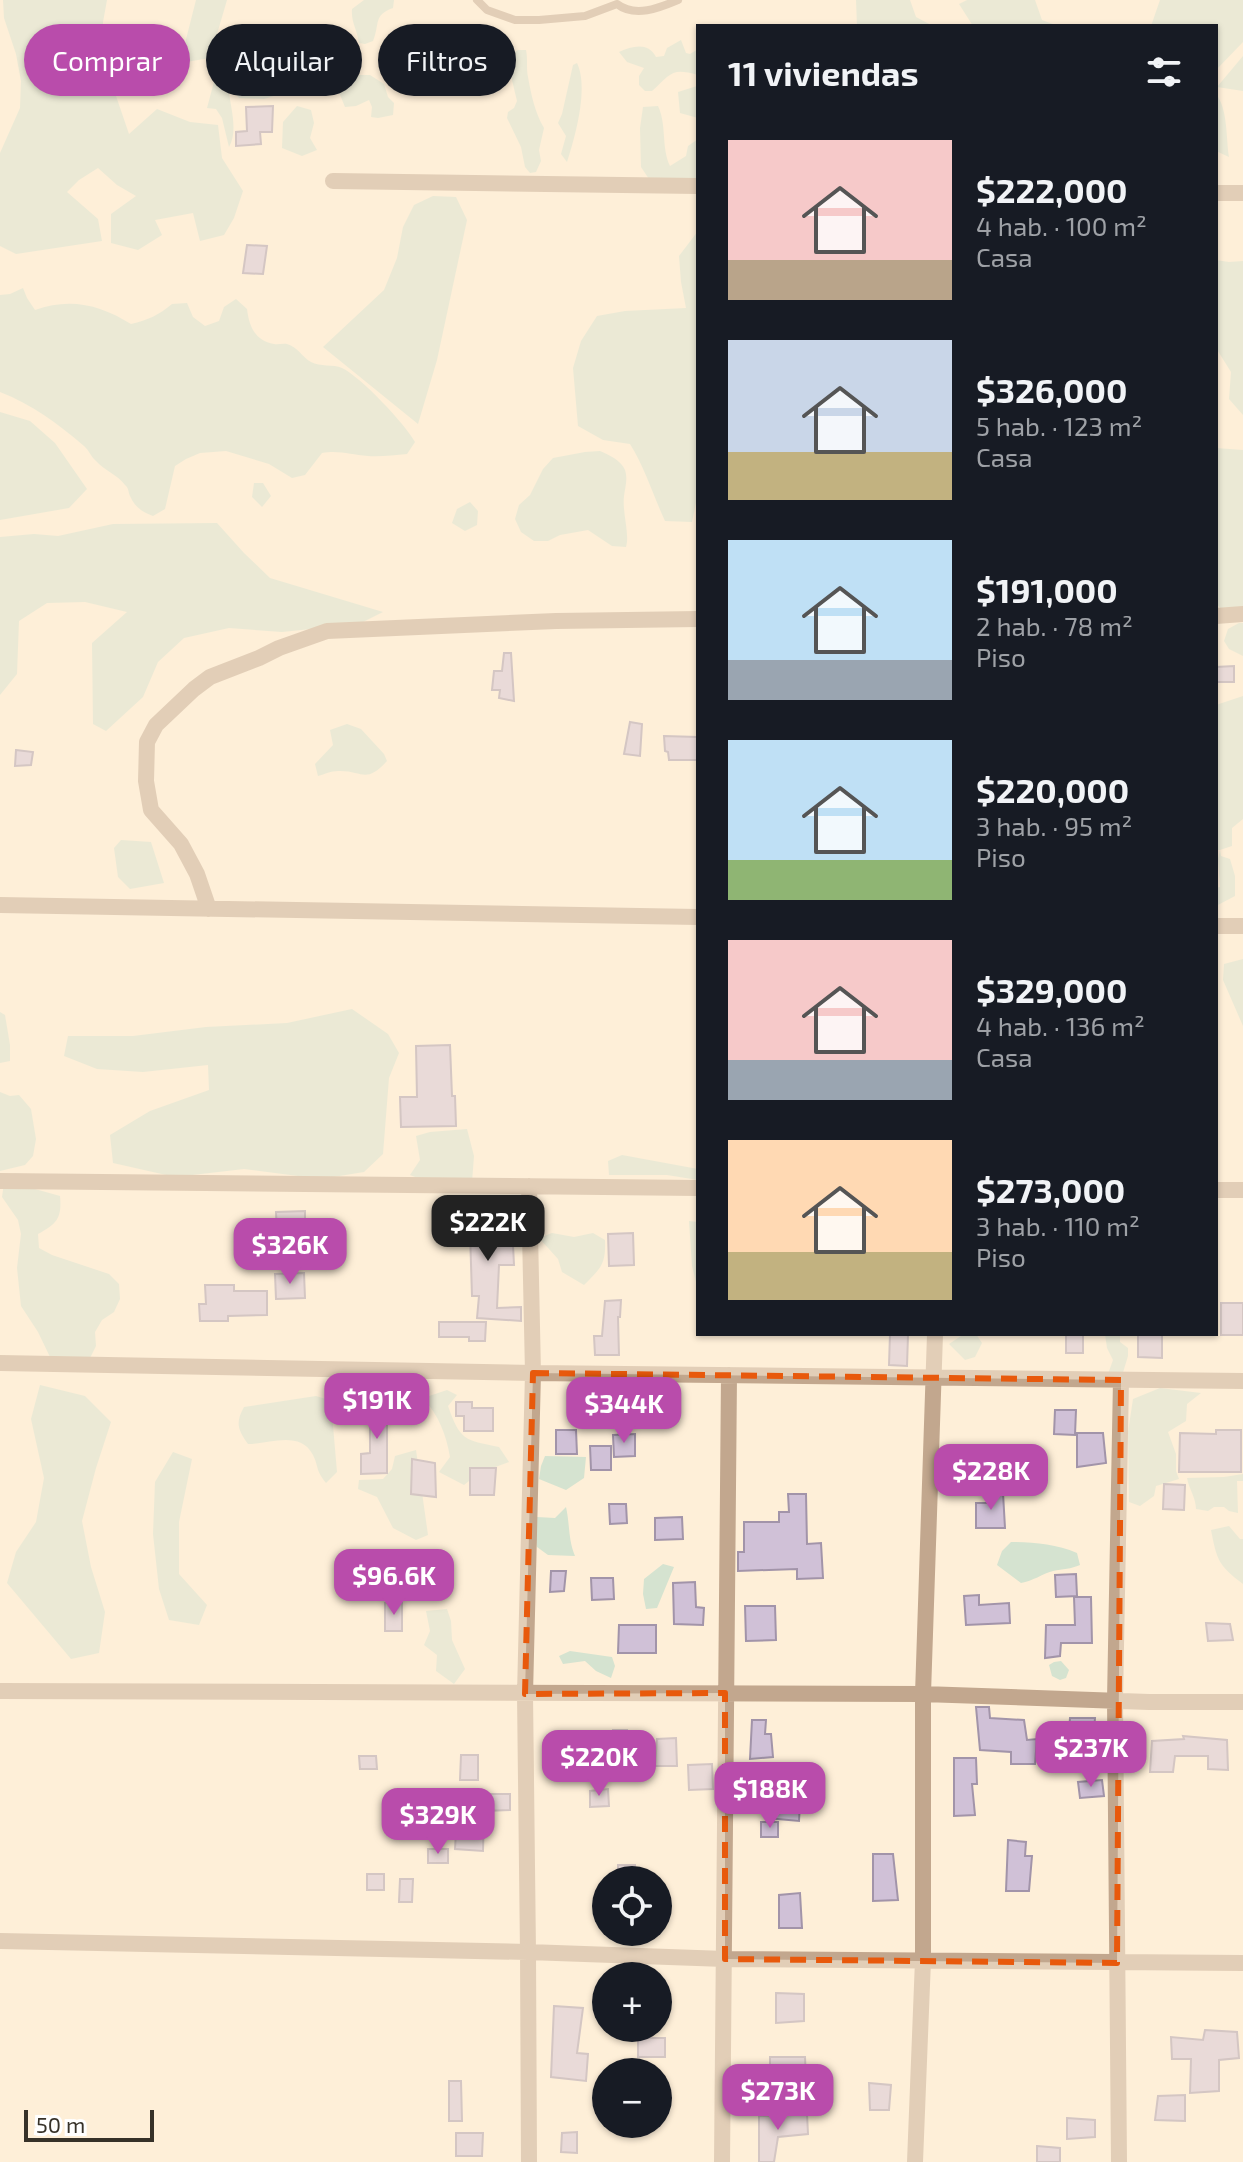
<!DOCTYPE html>
<html lang="es">
<head>
<meta charset="utf-8">
<style>
  :root { --surface:#171b24; --page:#20242c; --text:#f1f3f6; --muted:#9ea1a6; --accent:#b94cab }
  body { margin:0; font-family:"Exo 2",sans-serif; background:var(--page); color:var(--text); height:100vh; display:flex; flex-direction:column; font-size:30px; white-space:nowrap }
  * { box-sizing:border-box; margin:0 }
  p { font-size:26px; color:var(--muted) }
  .icon { flex:none; width:44px; height:44px; fill:none; stroke:currentColor; stroke-width:2; stroke-linecap:round; stroke-linejoin:round }
  .map { position:relative; flex:1; overflow:hidden }
  .side { position:absolute; left:696px; top:24px; width:522px; height:1312px; display:flex; flex-direction:column; background:var(--surface); border-radius:0px; box-shadow:0 2px 6px #0004 }
  .side>* { flex:none }
  .guide { position:absolute; left:24px; top:24px; width:552px; height:72px; display:flex; gap:16px }
  .fabs { position:absolute; left:592px; top:1866px; display:grid; gap:16px }
  .fabs a { display:grid; place-items:center; width:80px; height:80px; border-radius:50%; background:var(--surface); box-shadow:0 2px 6px #0004; font-size:40px }
  .scale { position:absolute; left:24px; bottom:20px; width:130px; box-sizing:border-box; padding-left:8px; border:4px solid #373229; border-top:0; font-size:22px; line-height:28px; white-space:nowrap; color:#373229; -webkit-text-stroke:6px #fff; paint-order:stroke }
  .price { position:absolute; translate:-50% -68px; padding:0 18px; border-radius:16px; background:var(--accent); color:#fff; font-size:26px; line-height:52px; filter:drop-shadow(0 2px 4px #0008) }
  .price::after { content:''; position:absolute; left:50%; top:48px; width:24px; height:18px; margin-left:-12px; background:inherit; clip-path:polygon(0 0,100% 0,50% 100%) }
  .price.on { background:#222; color:#fff }
  ul { padding:0; list-style:none }
  li { display:flex; align-items:center; gap:24px; height:200px; padding:0 32px }
  li span { display:grid; place-items:center; flex:none; width:224px; height:160px; border-radius:0px; color:#555 }
  li>.icon { margin-inline-start:auto }
  span .icon { width:96px; height:96px; fill:#fffc; stroke-width:1 }
  li b { font-size:34px }
  h2 { display:flex; justify-content:space-between; align-items:center; height:96px; padding:0 32px; font-size:34px }
  .chip { padding:0 28px; border-radius:36px; background:var(--surface); box-shadow:0 2px 6px #0004; font-size:28px; line-height:72px }
  .chip.on { background:var(--accent); color:#fff }
  .map>svg:first-child { display:block }
  .green { fill:#d5e3d0 }
  .building { fill:#d0c1d7; stroke:#a294a9; stroke-width:2 }
  .lines { fill:none; stroke-linecap:round; stroke-linejoin:round }
  .lane { stroke:#c2a78e; stroke-width:8 }
  .street { stroke:#c2a78e; stroke-width:16 }
  .marked { fill:none; stroke:#e8590c; stroke-width:6; stroke-dasharray:16 10; stroke-linejoin:round }
</style>
</head>
<body>
<div class="map">
<svg width="1243" height="2162" viewBox="0 0 1243 2162">
  <rect width="100%" height="100%" fill="#feefd8"/>
  <path class="green" d="M3,0h104l-4,22 -1,33 27,79 28,-25 33,13 28,3 4,33 21,33 -9,27 -10,17 -24,6 -7,-28 -38,7 7,15 -24,15 -27,-7v-29l25,-18 -19,-11 -19,-17 -19,12 -12,12 31,27 4,22 -86,13 -16,-8v-93l20,-45 1,-27 -5,-27 -12,-36z
    M196,0h31l-17,58 -30,5z
    M364,0h30l-1,8c-20,7 -13,16 -20,33l-8,3 -6,-1c-2,-14 -8,-20 -7,-34z
    M856,0h54l6,17 17,9h-76z
    M967,0h68l7,20 16,6h-85l-14,-22z
    M1160,0h83v42l-27,28v-44h-65z
    M681,40l5,13 4,1 8,-5v26c-27,-8 -27,-1 -46,16h-7l-6,-6v-9l5,-8 -17,-6 -8,-10c14,-6 29,-10 37,5l8,-1 3,-8z
    M518,50h8c2,9 0,18 2,27 3,17 7,36 16,51l-5,22 2,11 -5,11 -6,1 -5,-6 -4,-20 -14,-29 1,-6 6,-4 3,-7 -6,-25 3,-8 -1,-15z
    M1243,56v35l-26,-4z
    M577,63c12,25 -2,74 -10,99l-6,-8 5,-18 -8,-13 4,-9 11,-49z
    M226,74c15,-1 38,-1 50,5l1,16 -13,4 -25,-1 -4,-5 -6,-1c2,18 9,39 0,55l-7,-29 -6,-9 -9,-1 8,-30z
    M356,75h14l14,9 4,13 6,6 -1,12 -15,3 -7,-1 1,-10 -3,-7 -13,6 -11,1 -7,-17 5,-9z
    M697,86l1,32 -18,-5 -2,-21z
    M1216,94c12,15 10,44 13,63l-13,-6z
    M297,106l14,4 3,13 -4,15 7,12 -15,6 -20,-8 1,-26z
    M658,106c9,19 3,41 12,60l16,-10 2,-10 10,-7v41l-49,-1 -8,-12 -1,-39 3,-21z
    M433,196l23,1 11,23 -30,140 -19,64 -95,-77 61,-57 13,-32 6,-31 11,-22z
    M698,231v262l-6,29 -27,-1c-12,-26 -20,-53 -35,-77l-27,-4 -25,-14 -5,-58 8,-27 16,-25 28,-5 61,-3 -5,-26 -2,-26z
    M1216,260l13,2 14,-1v154l-14,-16 2,-27 -15,-24z
    M23,288l4,10 8,12c35,-13 66,-5 96,14 17,-4 28,-9 41,-20l15,-1 6,14 12,9 14,-5 5,-14 12,-8 11,10c2,17 8,32 27,35 4,1 9,-1 13,0 11,3 15,13 24,18 9,5 22,2 31,6 19,9 63,56 73,74l-8,12c-13,1 -26,3 -39,2 -17,-1 -28,-6 -46,-3l-17,22 -13,3 -23,-14 -43,-13 -26,2 -14,6 -11,7 -10,43 -12,7c-11,-4 -18,-9 -23,-20 -2,-4 -1,-8 -5,-11 -7,-10 -21,-15 -29,-24 -5,-4 -7,-11 -12,-15 -27,-23 -51,-41 -84,-54v-97l10,-1z
    M0,412l30,9 25,22 32,46 -18,19 -69,12z
    M1216,448l27,2v158l-20,3 -7,-8z
    M600,451c9,4 21,9 25,19 3,9 0,18 -1,26 -2,17 6,38 2,51l-14,-1 -24,-16 -28,5 -12,6h-14l-13,-9 -6,-13 4,-14 11,-10 13,-26 10,-11 32,-6z
    M254,483h9l8,13 -9,11 -10,-10z
    M470,502l8,9 -1,14 -12,6 -13,-8 5,-14z
    M217,523l27,30 26,25 113,34 -24,12 -77,8 -53,-4 -45,10 -26,24 -15,35 -37,34 -13,-7 -1,-81 35,-31 -42,-10 -38,1 -28,18 -2,53 -17,21v-158l34,-3 24,2 55,-12z
    M1239,623h4v33l-14,-7 -5,-8 4,-12z
    M1243,696v123l-11,9v18l-12,4 1,6 9,3 5,17v20l-19,10v-18l4,-1 -2,-28 2,-9h-4v-145z
    M347,724l14,5 23,25 3,7c-22,24 -24,9 -49,10 -7,0 -13,3 -20,5l-3,-12 18,-19 -3,-15z
    M121,840l30,2 13,41 -34,6 -12,-12 -4,-29z
    M1243,959v67l-20,-46 1,-16z
    M352,1009l36,25 11,19 -10,25 -6,76 -19,18 -43,7 -77,-10 -69,8 -62,-14 -3,-28 40,-24 59,-21 -1,-25 -65,7 -46,-3 -33,-13 4,-20h65l73,-9 81,-4z
    M0,1012l5,3 5,30v16l-10,2z
    M0,1092l10,4 9,-1 12,14 5,30 -3,17 -8,9 -25,6z
    M467,1129l7,27 -2,26 -34,4 -28,-11 10,-15 -4,-24 14,-4z
    M622,1155l76,14v11l-31,-5h-58l-1,-14z
    M15,1173l15,2 5,14 25,7c2,22 -3,28 -22,38l1,14 13,7 57,19 10,10 1,15 -6,13 -12,8 -7,12 1,14 -6,12 -40,-1 -12,-25 -17,-26 -4,-38 4,-34 -3,-14 -16,-23 2,-14z
    M689,1221l9,1v68l-6,-24z
    M552,1233l22,4 19,-4 12,7c1,24 -4,28 -21,45l-22,-13 -4,-13 -19,-21z
    M964,1334h12l6,9 -7,14 -10,3 -16,-16z
    M1105,1334h15v8l8,6v8l-7,23 -13,-5 5,-14 -6,-12z
    M40,1385l45,11 26,26 -15,46 -14,53 9,46 14,45 -6,41 -28,6 -64,-76 9,-31 20,-30 8,-44 -13,-59z
    M1160,1388l41,5 -14,11 -1,17 -18,11 8,22v17l3,8 -23,7 -2,10 -14,10 -11,-4 -1,-70 5,-33z
    M447,1390l10,5 -9,11c12,34 16,34 51,41l10,15 -30,11 -15,12 -25,-13 11,-15c-4,-23 -11,-41 -27,-59z
    M316,1396l13,4 3,14 5,58 -11,11c-11,-14 -7,-16 -13,-28 -13,-25 -44,-11 -65,-11 -10,-14 -13,-21 -4,-37z
    M416,1450l12,85 -12,5 -23,-12 -16,-31 -19,-8 1,-9 24,-1 9,-10 3,-13z
    M173,1452l19,7 -13,63v52l28,31 -8,20 -30,-5 -10,-31 -6,-55 2,-52z
    M545,1456l41,1 -2,21 -18,12 -27,-11 2,-13z
    M1243,1474v7h-6l1,32 -9,-2 -5,-4h-10l-6,4 -12,-2c0,-11 -7,-20 -9,-31l37,-1z
    M566,1507c4,18 2,32 9,49l-27,-1 -11,-8 -3,-12 3,-18 18,1z
    M1229,1526l11,13h3v45c-25,-19 -26,-24 -32,-54z
    M1011,1542c22,0 45,2 66,11l3,12c-9,4 -17,4 -27,6 -11,3 -20,10 -32,12l-24,-18 5,-14z
    M663,1564l11,3 -17,41 -11,1 -3,-15 1,-15z
    M447,1609l4,12 1,19 13,29 -11,15 -18,-13 1,-16 -13,-10 6,-14 -4,-20z
    M570,1651l42,6 3,9 -4,12 -15,-7 -11,-10 -22,3 -4,-8z
    M1061,1661l8,9 -3,8 -6,2 -8,-4 -3,-11 5,-3z"/>
  <path class="building" d="M273,106l-1,26h-12l1,12 -25,2v-14l11,-1 -1,-24z
    M247,245l20,1 -4,28 -20,-1z
    M504,653h7l3,48 -15,-3 1,-8h-8l2,-19h8z
    M1234,666v16h-18v-15z
    M630,722l12,2 -2,32 -16,-2z
    M664,736l33,1v23h-28l-1,-8 -3,-1z
    M16,750l17,2 -2,13 -16,1z
    M450,1045l2,51h3l1,30 -55,1 -1,-30h17l-1,-51z
    M463,1208h32l1,37h17l1,20h-15l-2,43 24,-1v14l-44,-3 2,-22h-7l-2,-64h-7z
    M305,1211v25l-28,1 -1,-25z
    M633,1233l1,32 -25,1 -1,-32z
    M304,1273l1,25 -29,1 -1,-25z
    M205,1285h29v6h33v24l-39,1v5h-28l-1,-17h7z
    M621,1300l-1,17h-2l1,38h-24l-1,-19h8l3,-35z
    M1221,1303h22v32h-22z
    M439,1322h47l-1,19h-16v-4h-30z
    M890,1334l18,1 -1,31 -18,-1z
    M1066,1334h17v19h-17z
    M1138,1334h24v24l-24,-1z
    M370,1402h17v71l-26,1v-20l9,-1z
    M456,1402h16v6h21v23h-29v-15h-8z
    M1055,1410h21l-1,25 -21,-1z
    M556,1430h20l1,24h-21z
    M1216,1430h25v42h-62l1,-39 36,1z
    M1077,1433h26l3,30 -29,4z
    M635,1434v22l-21,1 -1,-22z
    M590,1446h21v24h-20z
    M412,1459l23,4 1,34 -25,-3z
    M470,1468h26l-2,27h-24z
    M1164,1484l21,1 -1,25 -21,-1z
    M988,1492l15,1 2,35h-29v-25h11z
    M788,1494h18l1,50 14,-1 2,35 -26,1v-10l-59,2v-19h6v-30h35v-10h10z
    M609,1504h17l1,19 -17,1z
    M682,1517l1,22 -28,1v-22z
    M551,1571h15l-2,20 -14,1z
    M1076,1574l1,22 -21,1 -1,-22z
    M591,1578h22l1,21 -22,1z
    M695,1582l1,25 8,1 -1,17 -29,-1 -1,-41z
    M979,1595v10l30,-2 1,20 -44,2 -2,-29z
    M1074,1597h17l1,46h-31l-1,13 -15,2 1,-33h29z
    M385,1603h17v28h-17z
    M745,1606h30l1,34 -30,1z
    M1206,1623l24,1 3,16 -25,1z
    M619,1625h37v28h-38z
    M976,1707h13l1,11 34,2 3,20 10,-1 -2,25h-24v-12l-31,-2z
    M1070,1718h25l-2,25 -25,-1z
    M752,1720h14l-1,14h6l2,23 -23,2z
    M613,1730h14l-1,27 -46,-1 1,-20h32z
    M1183,1736l44,4 1,30 -20,-1v-13h-33l-2,16h-23l2,-31 32,-2z
    M676,1738l1,28h-22l2,-27z
    M461,1755h17v25h-18z
    M359,1756h17l1,13h-17z
    M954,1758h22l1,26h-5l3,31 -21,1z
    M712,1764l1,25 -24,1 -1,-25z
    M1102,1780l2,16 -24,2 -2,-16z
    M608,1789l1,17 -19,1v-16z
    M470,1794h40v16l-26,1 -1,40 -28,-2 1,-17h13z
    M800,1803l-1,18 -32,-3v-14z
    M761,1822h17v15h-17z
    M1008,1840l18,2 -1,14h7l-3,35h-23z
    M428,1849h20v14h-20z
    M873,1854h20l5,46 -25,1z
    M618,1865h17v15h-17z
    M367,1874h17v16h-17z
    M400,1879h13l-1,23h-13z
    M800,1893l2,35h-23v-33z
    M776,1993l28,1v27l-28,2z
    M554,2006l29,2 -6,45 11,1 -2,27 -35,-4z
    M1205,2030l32,2 2,26 -20,2v31l-29,2 1,-34h-19l-1,-22 32,3z
    M638,2038h27v19h-27z
    M770,2057h35l1,23 -36,1z
    M449,2081h12l1,40h-13z
    M869,2083l22,2 -2,25h-19z
    M1185,2095v26l-30,-1 3,-24z
    M807,2114l1,20 -30,3 -4,25h-15v-46z
    M1067,2118l28,2v17l-28,2z
    M577,2132v21l-16,-1 1,-19z
    M456,2133h27l-1,23h-26z
    M1037,2146l23,2v14h-23z"/>
  <g class="lines">
    <path class="lane" d="M477,0l10,10 28,10h24l46,-4 32,-12c18,14 42,4 61,-4"/>
    <path class="street" d="M333,181l365,5
      M1216,193h27
      M1216,616l27,-2
      M0,905l698,12
      M209,909l-12,-35 -16,-30 -30,-34 -5,-29 1,-39 9,-17 38,-36 16,-12 49,-19 20,-10 48,-17 229,-10 142,-2
      M1216,926h27
      M0,1181l698,7
      M1216,1190h27
      M0,1363l533,10 710,8
      M0,1691l923,3 226,8h94
      M0,1941l528,11 197,7 518,4
      M529,2162l-1,-210 -3,-258 8,-321 -4,-187
      M722,2162l7,-787
      M915,2162l8,-202v-266l12,-360
      M1119,2162l-4,-462 6,-320"/>
  </g>
  <path d="M0 0H1243V2162H0ZM533,1373l588,7 -4,583 -392,-4v-266l-200,1z" fill="#feefd8" fill-opacity=".55" fill-rule="evenodd"/>
  <path class="marked" d="M533,1373l588,7 -4,583 -392,-4v-266l-200,1z"/>
</svg>
<div class="fabs">
<a><svg class="icon" aria-label="locate" viewBox="0 0 24 24"><circle cx="12" cy="12" r="6"/><path d="M12 2v4M12 18v4M2 12h4M18 12h4"/></svg></a>
<a>+</a>
<a>−</a>
</div>
<div class="scale">50 m</div>
<b class="price on" style="left:488px;top:1263px">$222K</b>
<b class="price" style="left:290px;top:1286px">$326K</b>
<b class="price" style="left:377px;top:1441px">$191K</b>
<b class="price" style="left:624px;top:1445px">$344K</b>
<b class="price" style="left:991px;top:1512px">$228K</b>
<b class="price" style="left:394px;top:1617px">$96.6K</b>
<b class="price" style="left:1091px;top:1789px">$237K</b>
<b class="price" style="left:599px;top:1798px">$220K</b>
<b class="price" style="left:770px;top:1830px">$188K</b>
<b class="price" style="left:438px;top:1856px">$329K</b>
<b class="price" style="left:778px;top:2132px">$273K</b>
<div class="guide">
<a class="chip on">Comprar</a>
<a class="chip">Alquilar</a>
<a class="chip">Filtros</a>
</div>
<section class="side">
<h2>11 viviendas<svg class="icon" aria-label="filters" viewBox="0 0 24 24"><path d="M4 7h16M4 17h16"/><circle cx="9" cy="7" r="2"/><circle cx="15" cy="17" r="2"/></svg></h2>
<ul>
<li><span style="background:linear-gradient(#f6c9c9 75%,#b9a48a 0)"><svg class="icon" aria-label="home" viewBox="0 0 24 24"><path d="M3 11l9-7 9 7M6 9v11h12V9"/></svg></span><div><b>$222,000</b><p>4 hab. · 100 m²</p><p>Casa</p></div></li>
<li><span style="background:linear-gradient(#c9d6e8 70%,#c2b280 0)"><svg class="icon" aria-label="home" viewBox="0 0 24 24"><path d="M3 11l9-7 9 7M6 9v11h12V9"/></svg></span><div><b>$326,000</b><p>5 hab. · 123 m²</p><p>Casa</p></div></li>
<li><span style="background:linear-gradient(#bfe0f5 75%,#9aa5b1 0)"><svg class="icon" aria-label="home" viewBox="0 0 24 24"><path d="M3 11l9-7 9 7M6 9v11h12V9"/></svg></span><div><b>$191,000</b><p>2 hab. · 78 m²</p><p>Piso</p></div></li>
<li><span style="background:linear-gradient(#bfe0f5 75%,#8fb573 0)"><svg class="icon" aria-label="home" viewBox="0 0 24 24"><path d="M3 11l9-7 9 7M6 9v11h12V9"/></svg></span><div><b>$220,000</b><p>3 hab. · 95 m²</p><p>Piso</p></div></li>
<li><span style="background:linear-gradient(#f6c9c9 75%,#9aa5b1 0)"><svg class="icon" aria-label="home" viewBox="0 0 24 24"><path d="M3 11l9-7 9 7M6 9v11h12V9"/></svg></span><div><b>$329,000</b><p>4 hab. · 136 m²</p><p>Casa</p></div></li>
<li><span style="background:linear-gradient(#ffd9b3 70%,#c2b280 0)"><svg class="icon" aria-label="home" viewBox="0 0 24 24"><path d="M3 11l9-7 9 7M6 9v11h12V9"/></svg></span><div><b>$273,000</b><p>3 hab. · 110 m²</p><p>Piso</p></div></li>
</ul>
</section>
</div>
</body>
</html>
